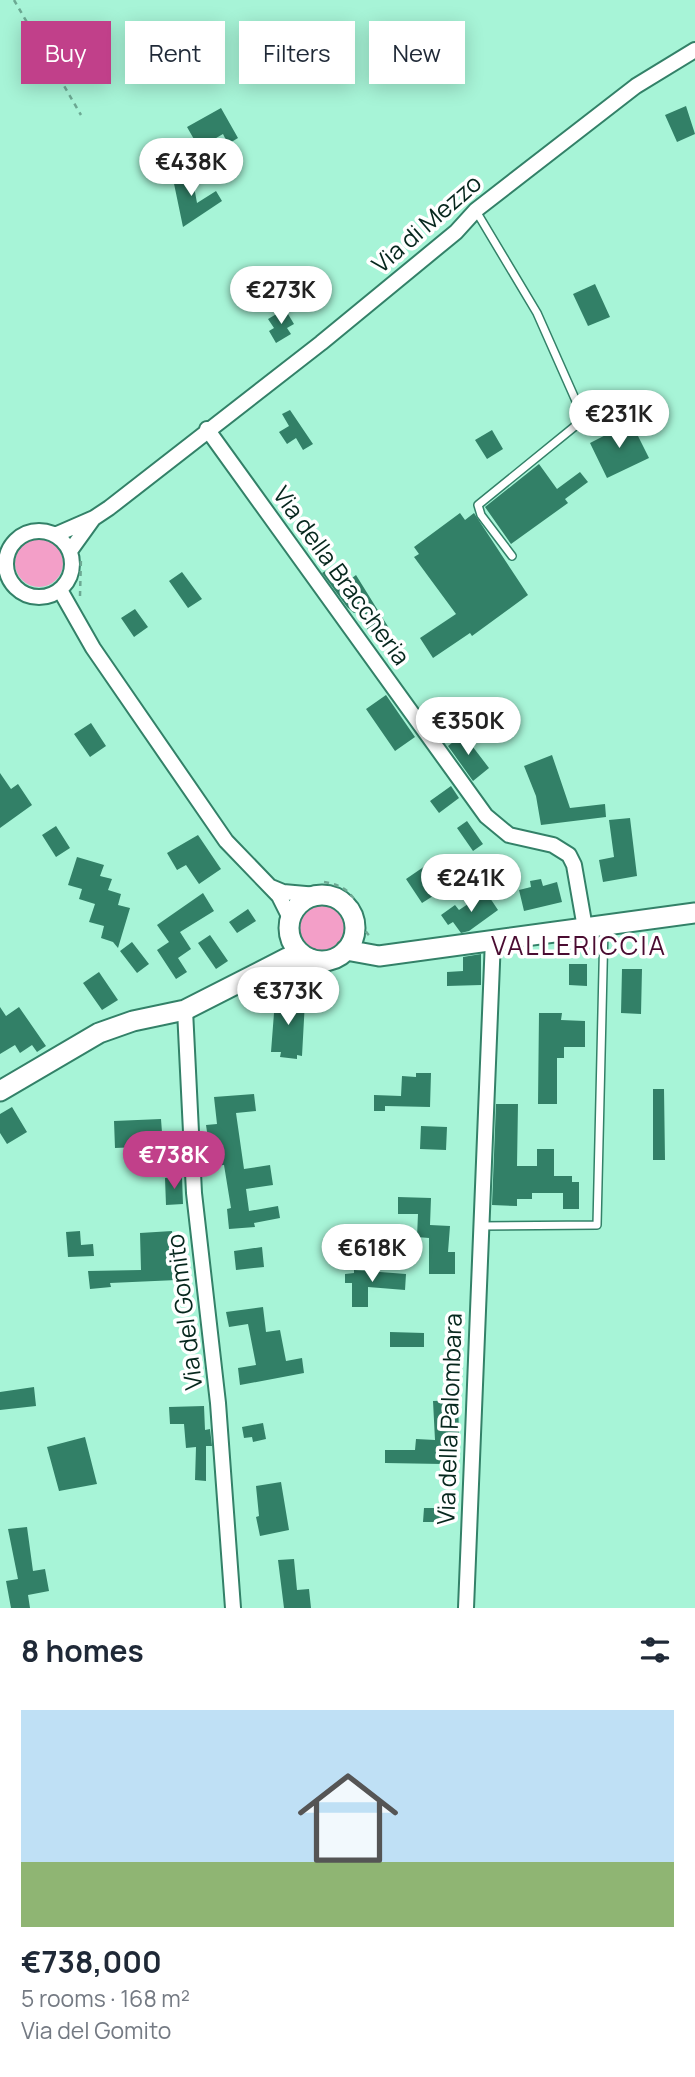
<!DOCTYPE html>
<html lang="en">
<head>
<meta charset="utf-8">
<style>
  :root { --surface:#fff; --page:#f6f6f7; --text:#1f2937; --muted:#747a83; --line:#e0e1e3; --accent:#c1408a }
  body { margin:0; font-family:Manrope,sans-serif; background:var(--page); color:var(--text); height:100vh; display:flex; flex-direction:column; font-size:26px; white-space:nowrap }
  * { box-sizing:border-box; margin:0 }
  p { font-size:23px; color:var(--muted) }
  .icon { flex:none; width:38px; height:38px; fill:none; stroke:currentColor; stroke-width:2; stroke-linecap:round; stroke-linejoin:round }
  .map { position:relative; height:1608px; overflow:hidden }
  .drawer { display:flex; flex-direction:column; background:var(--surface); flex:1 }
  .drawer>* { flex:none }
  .guide { position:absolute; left:21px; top:21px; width:654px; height:63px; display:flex; gap:14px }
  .price { position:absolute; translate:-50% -60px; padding:0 16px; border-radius:24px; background:#fff; color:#222; font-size:23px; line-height:46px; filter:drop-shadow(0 2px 4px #0008) }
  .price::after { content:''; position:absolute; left:50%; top:42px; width:21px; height:16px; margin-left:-10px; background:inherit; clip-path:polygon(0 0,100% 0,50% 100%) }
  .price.active { background:var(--accent); color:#fff }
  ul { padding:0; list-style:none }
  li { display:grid; align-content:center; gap:14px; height:371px; padding:0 21px }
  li+li { border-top:2px solid var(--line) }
  li span { display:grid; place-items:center; height:217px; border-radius:0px; color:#555 }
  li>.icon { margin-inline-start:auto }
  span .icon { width:126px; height:126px; fill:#fffc; stroke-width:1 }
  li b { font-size:30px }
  h2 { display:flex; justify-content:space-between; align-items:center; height:84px; padding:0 21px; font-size:30px }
  .chip { padding:0 24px; border-radius:0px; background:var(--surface); box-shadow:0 4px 18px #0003; font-size:24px; line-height:63px }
  .chip.active { background:var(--accent); color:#fff }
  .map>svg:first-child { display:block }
  .green { fill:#f39fc8 }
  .building { fill:#328067 }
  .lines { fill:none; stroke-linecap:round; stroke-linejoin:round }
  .lane-casing { stroke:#338168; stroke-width:10 }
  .street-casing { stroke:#338168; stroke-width:18 }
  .secondary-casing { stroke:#338168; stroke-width:23 }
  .path { stroke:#6ca993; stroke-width:2.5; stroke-dasharray:5 5; stroke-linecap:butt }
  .lane { stroke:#fff; stroke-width:7 }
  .street { stroke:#fff; stroke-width:14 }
  .secondary { stroke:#fff; stroke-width:19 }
  .labels { text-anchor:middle; stroke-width:7; stroke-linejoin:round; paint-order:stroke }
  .street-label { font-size:24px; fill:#06271d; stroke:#fff }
  .neighbourhood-label { font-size:26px; letter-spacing:2px; fill:#4a0c31; stroke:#fff }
</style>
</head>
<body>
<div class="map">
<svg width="695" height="1608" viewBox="0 0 695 1608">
  <rect width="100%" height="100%" fill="#a7f4d7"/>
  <path class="green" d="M15 563a24 24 0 1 1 48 0a24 24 0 1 1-48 0Z
    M298 928a24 24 0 1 1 48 0a24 24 0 1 1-48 0Z"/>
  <path class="building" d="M333,38l6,9 -15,10 5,7 -25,17 -11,-15z
    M686,106l9,28 -18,8 -12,-27z
    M221,108l17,30 -10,6 -5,-10 -24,14 -12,-21z
    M191,170l6,33 19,-12 6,10 -39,26 -11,-53z
    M595,284l15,33 -22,9 -15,-32z
    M285,309l9,15 -7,4 4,6 -15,9 -7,-12 5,-3 -6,-9z
    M290,410l23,34 -10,6 -7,-12 -9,6 -8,-12 10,-6 -7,-12z
    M631,422l18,36 -42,20 -17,-35z
    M492,430l11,19 -16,10 -12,-19z
    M539,464l18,25 23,-17 8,10 -23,17 3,4 -57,41 -26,-37z
    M460,513l5,7 9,-7 54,82 -56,41 -2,-3 -37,25 -13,-20 36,-24 -42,-57 5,-3 -5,-7z
    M341,561l11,17 4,-3 36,58 -16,10 -19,-31 -3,1 -7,-6 -25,-34z
    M182,572l20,27 -14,9 -19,-27z
    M135,609l13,18 -14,10 -13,-19z
    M386,695l29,42 -20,14 -29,-42z
    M91,723l15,23 -16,11 -16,-23z
    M463,734l26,34 -16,13 -25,-35z
    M552,755l18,53 35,-4 1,13 -65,8 -5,-29 -12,-30z
    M0,773l11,16 7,-5 14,21 -32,23z
    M451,786l8,12 -20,15 -9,-12z
    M630,818l7,58 -34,6 -4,-22 15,-3 -5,-37z
    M467,821l16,23 -10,7 -16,-23z
    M56,826l14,22 -14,9 -14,-22z
    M198,835l23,34 -22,15 -13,-19 -9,5 -10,-17z
    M77,857l27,8 -4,11 12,3 -4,11 13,4 -3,11 12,3 -12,40 -5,-6 -12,-4 3,-12 -15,-4 6,-18 -16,-5 3,-10 -14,-4z
    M425,866l16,25 -19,12 -16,-24z
    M541,879l2,7 14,-4 5,20 -38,9 -5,-21 12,-3 -1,-6z
    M486,892l12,18 -29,21 -8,2 -8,-11 -5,3 -7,-10 14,-10 4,5z
    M203,893l11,18 -34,21 11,17 -13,9 9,14 -11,7 -19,-29 12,-8 -12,-17z
    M248,909l8,12 -19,12 -8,-11z
    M210,935l18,26 -12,8 -18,-26z
    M132,942l17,22 -12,9 -17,-22z
    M481,954v31l-34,1v-14l16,-1v-14z
    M569,964h18v22l-18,-1z
    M622,969h20l-1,45 -20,-1z
    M99,972l19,28 -16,10 -19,-27z
    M283,995l22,6 -3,55 -5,-1v4l-17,-2 1,-5h-10l4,-52h8z
    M0,1007l6,9 13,-9 27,39 -9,6 -5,-7 -12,8 -5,-8 -15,9z
    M539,1013h23l-1,7 24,1v26h-21v11h-7v46h-19z
    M416,1073h15l-1,34 -45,-1v5h-11v-16l27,1 1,-20 14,1z
    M653,1089h11l1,71h-12z
    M254,1094l2,17 -20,2 8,56 26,-4 3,20 -27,4 3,22 29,-5 2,12 -26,5 1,4 -26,2 -2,-20 4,-1 -7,-43 -12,1 -6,-41 11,-1 -3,-27z
    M496,1104h22l-1,62h20v-17h17v27h18v6h7v27h-16v-16h-31v6h-15v7l-25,-1z
    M12,1107l15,25 -20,12 -7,-11v-19z
    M161,1119l2,27 -48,2 -1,-27z
    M421,1126l26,1 -1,23 -26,-1z
    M182,1177l1,27 -17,1 -1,-27z
    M398,1197l33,1 -1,27 20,1 -2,26h7v22h-26v-36l-12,-1 1,-23h-20z
    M80,1231l1,14 12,-1 1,12 -26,1 -2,-25z
    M172,1231l5,49 -67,3 1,4 -21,2 -2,-18 53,-1 -1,-37z
    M262,1247l2,20 -28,3 -2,-19z
    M354,1270l52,4 -1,16 -37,-3v20h-16v-24h-7v-9l9,-1z
    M263,1307l3,25 14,-2 6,31 16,-3 2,15 -64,12 -2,-17 18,-3 -8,-41 -19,3 -3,-15z
    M390,1332l34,1v14h-34z
    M34,1387l2,19 -36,4v-18z
    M458,1400l1,33 -14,1 -2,30 -58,-1v-13h30l1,-11 19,1 -2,-39z
    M204,1406l1,24 5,-1 2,17h-6v35l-11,-1 1,-33 -10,1 -2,-24h-14l-1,-17z
    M263,1423l3,16 -13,3 -1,-5 -8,1 -2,-11z
    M85,1437l12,47 -38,7 -12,-44z
    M281,1482l8,48 -29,6 -4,-19 3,-1 -3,-30z
    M424,1508h23l-1,14h-23z
    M27,1527l6,44 12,-2 4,22 -21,4 2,13h-19l-5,-27 12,-2 -10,-50z
    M294,1559l3,31 12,-1 2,19h-27l-6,-48z"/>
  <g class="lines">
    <defs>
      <path id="lane" d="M476,211l61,102 43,97 -1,10 -5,7 -96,78 3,10 31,41
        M481,1226l116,-1 7,-298"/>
      <path id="street" d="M207,429l279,387 23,19 44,10 16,10 5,10 11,63
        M6 564a33 33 0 1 1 66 0a33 33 0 1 1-66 0Z
        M55,535l39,-17 15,-10 212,-165 135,-111 20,-22 160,-124 59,-36
        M70,551l23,-32
        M60,590l33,58 133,193 53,55 9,18 1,11
        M271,887l12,5 34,3
        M185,1010l9,183 24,210 15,205
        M466,1608l27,-669"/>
      <path id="secondary" d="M289 928a33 33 0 1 1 66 0a33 33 0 1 1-66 0Z
        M346,950l33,6 316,-43
        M0,1091l99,-58 34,-12 52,-11 102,-52 24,1"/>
    </defs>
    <use href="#lane" class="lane-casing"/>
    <use href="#street" class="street-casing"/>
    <use href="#secondary" class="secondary-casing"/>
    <path class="path" d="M14,0l67,115
      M80,596l1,-39
      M324,882c45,7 27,40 48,56
      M322,968l18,-4"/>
    <use href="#lane" class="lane"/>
    <use href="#street" class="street"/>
    <use href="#secondary" class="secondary"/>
  </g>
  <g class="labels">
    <g class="street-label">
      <text transform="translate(427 224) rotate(-41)" y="8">Via di Mezzo</text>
      <text transform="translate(341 576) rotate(54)" y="8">Via della Braccheria</text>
      <text transform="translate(185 1312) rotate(-97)" y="8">Via del Gomito</text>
      <text transform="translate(450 1419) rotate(-88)" y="8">Via della Palombara</text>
    </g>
    <g class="neighbourhood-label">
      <text x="579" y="955">VALLERICCIA</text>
    </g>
  </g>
</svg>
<b class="price" style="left:191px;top:198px">€438K</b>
<b class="price" style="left:281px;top:326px">€273K</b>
<b class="price" style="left:619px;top:450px">€231K</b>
<b class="price" style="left:468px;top:757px">€350K</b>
<b class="price" style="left:471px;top:914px">€241K</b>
<b class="price" style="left:288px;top:1027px">€373K</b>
<b class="price active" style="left:174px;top:1191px">€738K</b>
<b class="price" style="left:372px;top:1284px">€618K</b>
<div class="guide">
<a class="chip active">Buy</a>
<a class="chip">Rent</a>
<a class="chip">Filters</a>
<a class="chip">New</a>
</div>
</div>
<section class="drawer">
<h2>8 homes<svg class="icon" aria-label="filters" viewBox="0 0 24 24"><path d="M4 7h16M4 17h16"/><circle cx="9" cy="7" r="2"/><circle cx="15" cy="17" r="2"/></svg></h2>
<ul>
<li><span style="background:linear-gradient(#bfe0f5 70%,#8fb573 0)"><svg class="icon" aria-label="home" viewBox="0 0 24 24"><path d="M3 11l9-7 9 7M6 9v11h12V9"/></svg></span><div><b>€738,000</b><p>5 rooms · 168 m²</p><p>Via del Gomito</p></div></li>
</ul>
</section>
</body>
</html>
